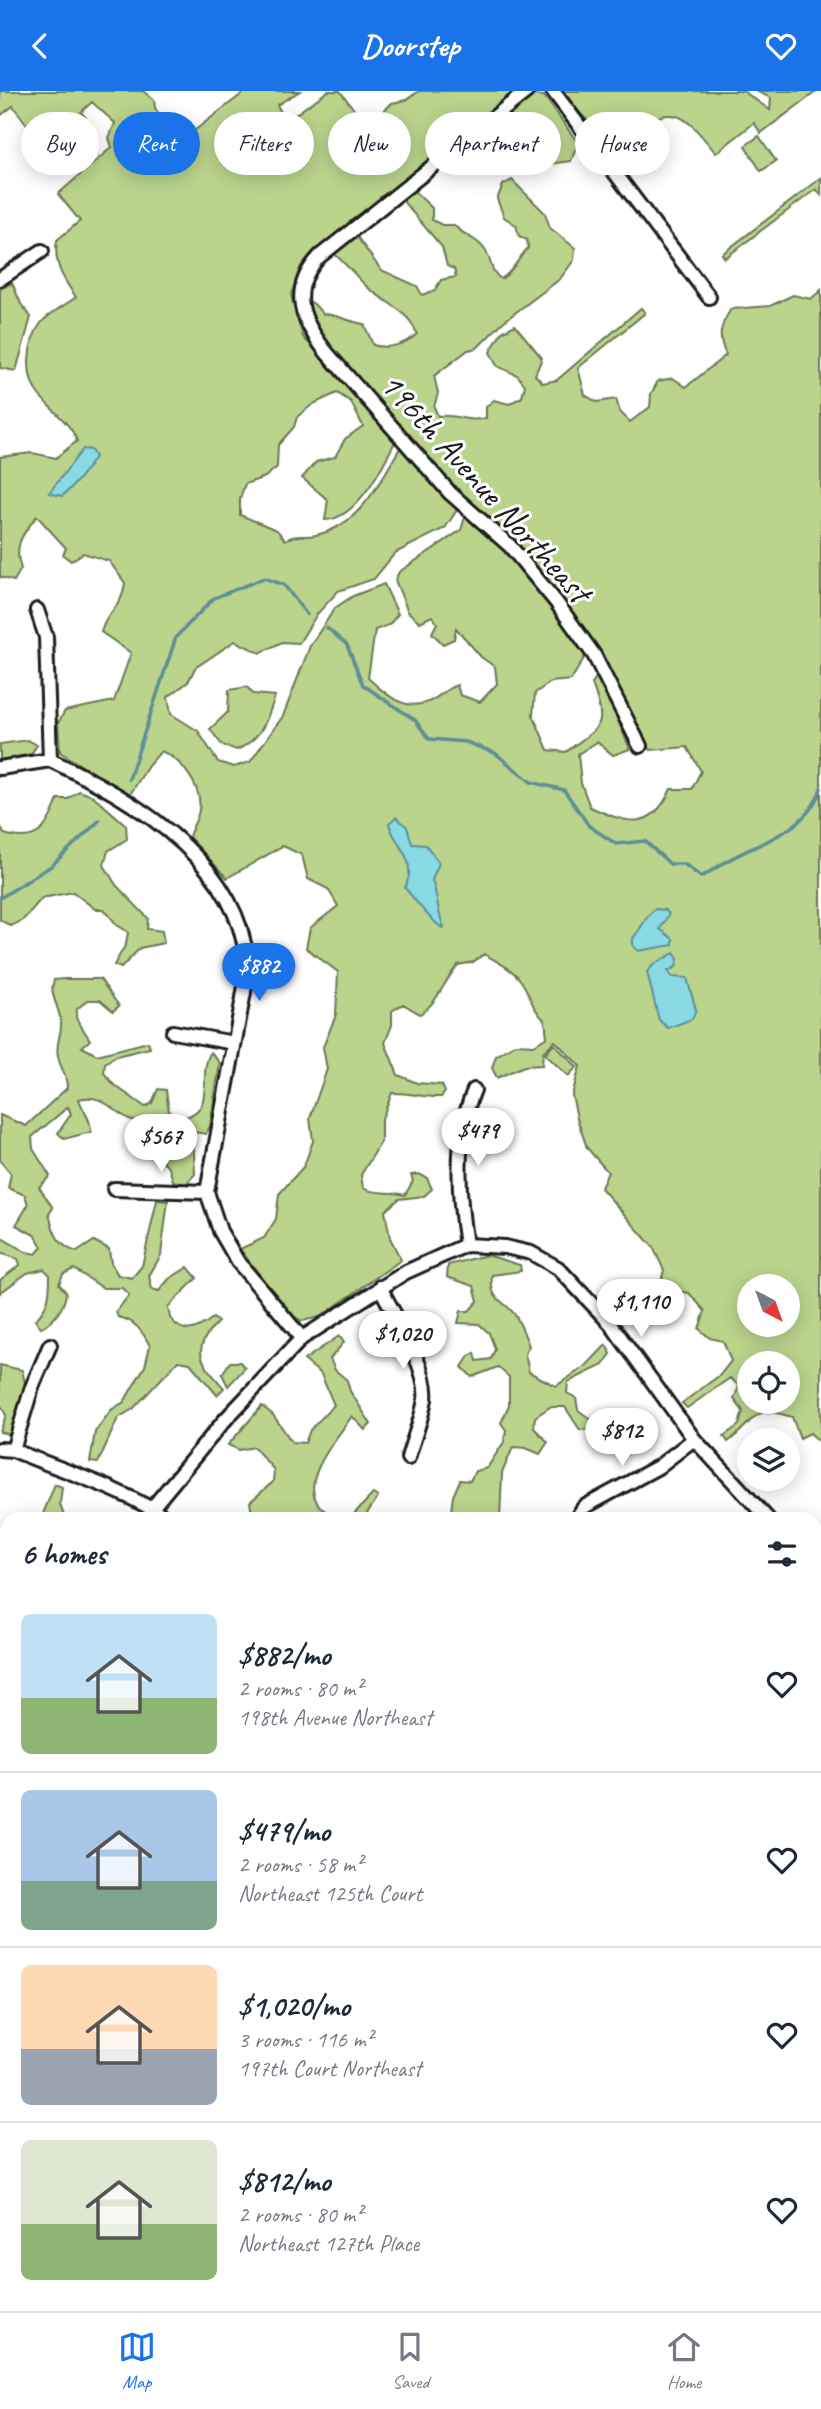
<!DOCTYPE html>
<html lang="en">
<head>
<meta charset="utf-8">
<style>
  :root { --surface:#fff; --page:#f6f6f7; --text:#1f2937; --muted:#747a83; --line:#e0e1e3; --accent:#1a73e8 }
  body { margin:0; font-family:Caveat,sans-serif; background:var(--page); color:var(--text); height:100vh; display:flex; flex-direction:column; font-size:26px; white-space:nowrap }
  * { box-sizing:border-box; margin:0 }
  p { font-size:23px; color:var(--muted) }
  .icon { flex:none; width:38px; height:38px; fill:none; stroke:currentColor; stroke-width:2; stroke-linecap:round; stroke-linejoin:round }
  .map { position:relative; flex:1; overflow:hidden }
  .details { position:absolute; left:0px; top:1421px; width:822px; height:800px; display:flex; flex-direction:column; background:var(--surface); border-radius:21px 21px 0 0; box-shadow:0 4px 18px #0003 }
  .details>* { flex:none }
  .top-card { position:absolute; left:21px; top:21px; width:780px; height:63px; display:flex; gap:14px }
  .needle { width:46px; rotate:139deg }
  .controls { position:absolute; left:737px; top:1183px; display:grid; gap:14px }
  .controls a { display:grid; place-items:center; width:63px; height:63px; border-radius:50%; background:var(--surface); box-shadow:0 4px 18px #0003; font-size:35px }
  .price { position:absolute; translate:-50% -60px; padding:0 16px; border-radius:24px; background:#fff; color:#222; font-size:23px; line-height:46px; filter:drop-shadow(0 2px 4px #0008) }
  .price::after { content:''; position:absolute; left:50%; top:42px; width:21px; height:16px; margin-left:-10px; background:inherit; clip-path:polygon(0 0,100% 0,50% 100%) }
  .price.selected { background:var(--accent); color:#fff }
  ul { padding:0; list-style:none }
  li { display:flex; align-items:center; gap:21px; height:175px; padding:0 21px }
  li+li { border-top:2px solid var(--line) }
  li span { display:grid; place-items:center; flex:none; width:196px; height:140px; border-radius:10px; color:#555 }
  li>.icon { margin-inline-start:auto }
  span .icon { width:84px; height:84px; fill:#fffc; stroke-width:1 }
  li b { font-size:30px }
  h2 { display:flex; justify-content:space-between; align-items:center; height:84px; padding:0 21px; font-size:30px }
  .tag { padding:0 24px; border-radius:32px; background:var(--surface); box-shadow:0 4px 18px #0003; font-size:24px; line-height:63px }
  .tag.selected { background:var(--accent); color:#fff }
  header { display:flex; justify-content:space-between; align-items:center; height:91px; padding:0 21px; background:var(--accent); color:#fff; font-size:32px; font-weight:700 }
  .tabs { display:flex; justify-content:space-around; align-items:center; height:98px; border-top:2px solid var(--line); background:var(--surface); font-size:19px; color:var(--muted) }
  .tabs a { display:grid; justify-items:center; gap:4px }
  .tabs .selected { color:var(--accent) }
  .map>svg:first-child { display:block }
  .green { fill:#bad48c; stroke:#6b7854; stroke-width:2; fill-rule:evenodd }
  .water { fill:#8adae6; stroke:#5e8e95; stroke-width:2 }
  .lines { fill:none; stroke-linecap:round; stroke-linejoin:round }
  .stream { stroke:#5e8e95; stroke-width:3.5 }
  .minor-casing { stroke:#1c1c1c; stroke-width:18 }
  .minor { stroke:#fff; stroke-width:12 }
  .labels { text-anchor:middle; stroke-width:6; stroke-linejoin:round; paint-order:stroke }
  .street-label { font-size:35px; fill:#1c1c1c; stroke:#fff }
</style>
</head>
<body>
<header><svg class="icon" aria-label="back" viewBox="0 0 24 24"><path d="M15 5l-7 7 7 7"/></svg>Doorstep<svg class="icon" aria-label="heart" viewBox="0 0 24 24"><path d="M12 20l-8-8c-3-5 5-10 8-4 3-6 11-1 8 4z"/></svg></header>
<div class="map">
<svg width="821" height="2220" viewBox="0 0 821 2220">
  <rect width="100%" height="100%" fill="#fff"/>
  <filter id="ink" filterUnits="userSpaceOnUse"><feTurbulence type="fractalNoise" baseFrequency=".0143" numOctaves="2"/><feDisplacementMap in="SourceGraphic" scale="14" xChannelSelector="R" yChannelSelector="G"/><feConvolveMatrix kernelMatrix="1 2 1 2 8 2 1 2 1" color-interpolation-filters="sRGB"/></filter>
  <g filter="url(#ink)">
    <path class="green" d="M0,0h143l11,9 1,8 25,39 2,-7 64,-49h54l-23,14 9,16 42,-30h12l16,21 -25,21 43,-13 18,-17 14,-3 13,-9h102l-201,156 -19,19 -10,29 12,42 78,81 15,22c-13,25 -38,79 -71,80l3,-20 -26,-22 14,-16 19,-5 10,-18 18,-13 -12,-24 -14,-9 -24,11 -16,13 -3,10 -16,18 -1,22 -12,10 -20,7 -5,14v17l37,15 8,10c12,-7 19,-2 31,-5 44,-9 65,-54 85,-89l56,64 -12,18 -50,25 -21,26 -36,12 -21,23 -18,29 -17,-1 -22,11 -25,-12 -40,27 -7,14 -20,15 3,17 27,17 20,31 16,5 16,-5 33,-46 27,-70 25,-38 18,-12 31,-12 14,30 -9,11 -14,5 -7,48c17,15 35,34 60,24 11,-4 17,-13 29,-17l3,10 20,7 17,-18 -2,-17 -14,-10 -25,-29 -2,11 -11,5 -11,-11 5,-10 -5,-7 -12,6 -12,-10 -13,-32 4,-8 62,-42 5,-16 51,48 70,91 -16,27 -20,2 -16,11 -2,22 15,35 18,2c34,-27 43,-23 26,-68l6,-11 32,76 -17,6 -16,-13 -19,12 3,29 9,24c37,16 61,26 81,-18h21l9,-18 -14,-24 -36,3 -8,-6 -39,-84 -56,-77 -53,-61 -35,-25 -141,-163 -10,-17 -3,-17 8,4 9,10c14,0 26,8 41,10l9,21c15,5 33,-1 44,-11 -9,-26 -36,-32 -54,-51 -11,-12 -18,-20 -31,-31l23,-18 26,36 36,16 5,9 13,-5 6,-10 15,-3 -2,-8 -7,-3 -5,-19 -41,-48 12,-9 19,18v12l10,5h12c9,11 24,13 31,25 7,10 5,22 16,29 12,-7 17,-21 27,-31l-1,-8 -8,-4 -3,-11 -12,-8 -7,-18 6,-14 9,-5 33,33 5,15 25,20 -1,12 -14,19 -57,43 -26,26 -9,2 -34,26 4,17 -4,14 4,9c19,-2 31,7 48,2v-11l8,-7 15,4 13,-7 3,-12 -8,-10 -20,-9 -7,-14 12,-20 13,-7 27,33 -7,17 8,8 14,-3 84,-72 4,5 -67,55 7,27 12,7 19,-3 4,13 10,10 20,-15 1,-13 7,-13 15,-3 13,9 40,-32c-9,-19 -6,-29 5,-46l39,-3 23,-11 18,4 10,-9v1153l-11,-10 -10,5 -8,-21c-41,-13 -34,2 -64,25l-4,-6 15,-11 4,-14 -9,-12 5,-13 -9,-8 -43,30 -5,-5 38,-28 11,-14 -8,-20 -13,-3 -11,-9 6,-18 -16,-18 -12,-2 -24,17 -4,-6 10,-13 5,-19 -11,-23 -52,-59 7,-16 -21,-24 -10,-30 -5,-23 8,-29 -25,-25 -12,11 -1,13 -18,1 -27,12 -5,-10 4,-12 20,-12 18,1 13,-8 -2,-16c-17,-18 -12,-23 -24,-40 -8,-12 -25,-20 -37,-27l-11,8 -15,3c-14,16 -21,39 -38,49l-17,-10 -11,7v14l-7,18 13,32 19,8 25,2 3,7 -4,5c-17,1 -32,-5 -49,-4l-11,28v21l-20,33 2,13c12,7 28,3 42,7l8,-14 -2,-6 8,-1 8,4 5,11 -8,7 -25,3 -14,12 5,27 11,22 -81,57 -18,4 -12,-6 -50,-66 24,-11 12,-19 3,-25 25,-28 9,-25 -3,-23 17,-49 -4,-22 13,-32 2,-43 -32,-24 4,-20 28,-22 -10,-17 -20,-10 -6,-24 -19,-9 -56,32 -38,-41c2,-9 9,-18 10,-27 4,-23 -18,-51 -38,-59l-13,15 -19,30 -69,-44 -2,-29 7,-12 49,-10 17,-48 -30,-21c6,-23 21,-23 24,-49l-16,-22 -26,-8 -12,8 -8,-6 3,-7 -29,-32c-15,18 -24,30 -16,53l-7,12 -14,-4v-120l32,-4 24,5 21,-17c-7,-19 -26,-31 -38,-46 -15,-18 -12,-53 2,-72 8,-10 25,-18 35,-26 -13,-18 -23,-34 -19,-57l23,-19 -22,-27 54,-47 -3,-9 6,-15 -23,-21 -11,10 10,12 -28,21 -24,-30 -12,10 -14,-19 -13,10zM749,1195h39v39h-39zM749,1272h39v39h-39z
      M563,0h180l27,19 1,-12 -15,-7h61l-56,42 -7,-10 -38,30c-11,-12 -24,-32 -39,-37 -16,-4 -22,4 -35,9 -44,16 -55,-2 -79,-34z
      M534,4l10,1 34,47 -7,18 -28,4 -10,-12 -16,5 -9,-6 -14,-24z
      M759,45l17,25 -15,10 -16,-25z
      M821,87v17l-5,-6 -91,69 -3,-4z
      M12,192l9,21 10,13 -15,54 -16,-3v-79z
      M247,596l6,7 22,2c-8,25 -13,42 -38,54l-15,-5 -12,-16 18,-17 1,-22z
      M28,649l9,5 -6,9 -31,6v-16z
      M79,700l14,5 33,29 1,14 -19,12 -4,14 12,20 32,33 -1,11 15,2 2,12 -24,5 -19,20 -7,-3 12,-21 2,-12 -11,-7 -13,-16h-9l-22,-17 -31,6 -19,22 -12,6 -11,-6v-95l4,9c34,10 43,-5 54,-35h10z
      M65,888h35l19,27 -6,5 -13,-11h-12l-11,9 -1,9 14,22 -8,7 15,8 51,-13 2,6 -34,8 -11,7 -1,10 9,11 32,23 7,-4 6,-14 8,1 3,22 8,7c44,-7 18,-43 34,-67l9,11 -10,63 -4,8 -13,-2 2,42 -9,10 -13,-3 -4,-13 -15,-16 1,-17 -4,-10c-7,-3 -15,-3 -22,-6 -19,-9 -26,-26 -50,-20 4,13 12,19 12,33l-27,7 -6,-6 13,-19 -3,-7 -36,30 1,12 17,27 -11,11 14,21 -4,6c5,20 9,32 28,38l17,-11 15,8 2,14 7,12 14,3 10,-12 15,-66 11,1 -7,54 -12,21 3,13 7,2 10,-12 19,-12 9,11 -29,29 2,11c14,19 28,11 43,0l5,4c-28,28 -18,39 6,66l-7,7 -27,-32 -12,-2 -45,48 -15,9 -20,45 -8,-1 5,-30 16,-22 13,-8 21,-36 5,-20c-7,-14 -15,-26 -32,-29l-2,-5 13,-17 -7,-7h-19l-29,-19 -11,5 -4,10 7,8c-1,16 -12,29 -25,36l-6,-8c14,-13 15,-27 15,-45l-6,-6 -17,4 -27,20v-13l20,-15 -2,-6 -18,-6v-16l26,15 10,2 6,-7 -6,-11 -20,-11 12,-20 -3,-10 -17,-7 3,-14 -11,-13v-46l26,11 41,-38c0,-14 -7,-20 -9,-32 -3,-13 4,-21 3,-33 -1,-16 -13,-29 -7,-43z
      M554,953l23,23 -9,9 -23,-22z
      M487,1164l33,10 1,6 -29,4c-3,27 12,24 23,40 6,9 10,21 14,31l-4,8 4,18 27,14 31,-21 19,-20 5,9 -8,11 -35,17 -1,11 9,5 2,12 18,13 -1,6 -15,1 -15,-23h-15l-15,10 -1,11 14,14 -8,12 -14,-6 -13,-1 -11,26 -2,46h-50l3,-23 7,-16 10,1 5,-10 12,-3 17,-26 2,-12 -5,-7 8,-18v-28l-11,-10 -26,10 -10,-10 7,-11 6,-3 2,8 14,-2 4,-10 -6,-16 -10,-9 -21,-1 3,-12h8l9,-10 -4,-15 -27,-9 1,-12z
      M339,1245l5,6 -14,17 5,11 12,10 3,11 21,33 -6,6 -13,-14c-22,32 -69,83 -11,103h-84l-5,-5 -2,-12 23,-20 1,-12 -20,-23 -15,3 -11,-5 34,-39 11,9 19,27 13,1 5,-13 24,-25 -13,-31 -17,-14z
      M230,1271h10l5,6 -17,18 -6,-12z
      M0,1274l22,5 3,13 -13,52 -12,-3 6,-17 -6,-11z
      M55,1393l7,3 -2,17 5,15h-24z
      M373,1403l5,3 -15,22h-14z
      M0,1462l7,5v132l-7,-1z
      M0,1724l7,5v485h519l14,6h-540z
      M816,1777l5,3v223l-5,7z
      M821,2140v80h-251h33l31,-6h182v-70z"/>
    <path class="water" d="M83,358l8,1 4,7c-6,10 -24,33 -33,39l-13,-3z
      M396,726l11,10 5,17 14,1 13,18 -7,17c6,16 5,32 12,47l-2,1c-15,-11 -25,-26 -37,-40 14,-31 -11,-42 -16,-65z
      M655,818l10,1 4,4 -9,15 13,10v6l-35,6 -5,-5v-8c9,-9 12,-22 22,-29z
      M674,862l4,6 -2,8 -8,4 4,6 15,1 9,32 -4,9 -24,9 -9,-8 -12,-48 7,-8z
      M5,1987l2,1v50l-7,-3v-43z"/>
    <g class="lines">
      <path class="stream" d="M327,537l20,17 16,40 52,35 14,19 37,3 29,11 36,29 33,8 25,36 27,18 29,-3 25,23h14l17,13c11,-6 22,-14 33,-20 33,-17 75,-29 87,-69
        M129,688l47,-142 38,-39 50,-20 20,7 23,30
        M0,807l51,-32 49,-46
        M0,1864l7,4
        M816,1963l5,2
        M0,2112l7,2
        M140,2214l5,6"/>
      <defs>
        <path id="minor" d="M527,0l-207,165c-32,34 -19,64 7,97l123,140 60,53 46,56 38,53 46,91
          M553,0l156,206
          M0,188l42,-28
          M37,519l9,27 4,123
          M50,669c87,40 199,109 197,216l-40,216 13,39 18,31 64,76
          M0,677l50,-8
          M173,941l61,11
          M114,1098l93,3
          M466,1154c-8,-51 -12,-108 8,-155
          M380,1196c14,28 49,82 45,112 -3,20 -12,40 -17,59
          M0,1358l13,1c47,20 114,40 154,69
          M13,1359l19,-63 18,-42
          M152,1417l72,-87 78,-83 104,-66 60,-27 39,2 26,6 27,15 52,55 84,116 74,80
          M576,1428l8,-12 74,-40 36,-28
          M816,1478l5,7
          M0,1607l7,2
          M816,1761l5,3
          M816,2023l5,-5"/>
      </defs>
      <use href="#minor" class="minor-casing"/>
      <use href="#minor" class="minor"/>
    </g>
  </g>
  <g class="labels">
    <g class="street-label">
      <text transform="translate(486 396) rotate(48)" y="12">196th Avenue Northeast</text>
    </g>
  </g>
</svg>
<div class="controls">
<a><svg class="needle" viewBox="-14 -14 28 28"><path d="M0-13l5 13h-10z" fill="#e53935"/><path d="M0 13l5-13h-10z" fill="#747a83"/></svg></a>
<a><svg class="icon" aria-label="locate" viewBox="0 0 24 24"><circle cx="12" cy="12" r="6"/><path d="M12 2v4M12 18v4M2 12h4M18 12h4"/></svg></a>
<a><svg class="icon" aria-label="layers" viewBox="0 0 24 24"><path d="M12 4l9 5-9 5-9-5zM3 14l9 5 9-5"/></svg></a>
</div>
<b class="price selected" style="left:259px;top:912px">$882</b>
<b class="price" style="left:478px;top:1077px">$479</b>
<b class="price" style="left:161px;top:1083px">$567</b>
<b class="price" style="left:641px;top:1248px">$1,110</b>
<b class="price" style="left:403px;top:1280px">$1,020</b>
<b class="price" style="left:622px;top:1377px">$812</b>
<div class="top-card">
<a class="tag">Buy</a>
<a class="tag selected">Rent</a>
<a class="tag">Filters</a>
<a class="tag">New</a>
<a class="tag">Apartment</a>
<a class="tag">House</a>
</div>
<section class="details">
<h2>6 homes<svg class="icon" aria-label="filters" viewBox="0 0 24 24"><path d="M4 7h16M4 17h16"/><circle cx="9" cy="7" r="2"/><circle cx="15" cy="17" r="2"/></svg></h2>
<ul>
<li><span style="background:linear-gradient(#bfe0f5 60%,#8fb573 0)"><svg class="icon" aria-label="home" viewBox="0 0 24 24"><path d="M3 11l9-7 9 7M6 9v11h12V9"/></svg></span><div><b>$882/mo</b><p>2 rooms · 80 m²</p><p>198th Avenue Northeast</p></div><svg class="icon" aria-label="heart" viewBox="0 0 24 24"><path d="M12 20l-8-8c-3-5 5-10 8-4 3-6 11-1 8 4z"/></svg></li>
<li><span style="background:linear-gradient(#a9c7e8 65%,#7fa58c 0)"><svg class="icon" aria-label="home" viewBox="0 0 24 24"><path d="M3 11l9-7 9 7M6 9v11h12V9"/></svg></span><div><b>$479/mo</b><p>2 rooms · 58 m²</p><p>Northeast 125th Court</p></div><svg class="icon" aria-label="heart" viewBox="0 0 24 24"><path d="M12 20l-8-8c-3-5 5-10 8-4 3-6 11-1 8 4z"/></svg></li>
<li><span style="background:linear-gradient(#ffd9b3 60%,#9aa5b1 0)"><svg class="icon" aria-label="home" viewBox="0 0 24 24"><path d="M3 11l9-7 9 7M6 9v11h12V9"/></svg></span><div><b>$1,020/mo</b><p>3 rooms · 116 m²</p><p>197th Court Northeast</p></div><svg class="icon" aria-label="heart" viewBox="0 0 24 24"><path d="M12 20l-8-8c-3-5 5-10 8-4 3-6 11-1 8 4z"/></svg></li>
<li><span style="background:linear-gradient(#dfe7d0 60%,#8fb573 0)"><svg class="icon" aria-label="home" viewBox="0 0 24 24"><path d="M3 11l9-7 9 7M6 9v11h12V9"/></svg></span><div><b>$812/mo</b><p>2 rooms · 80 m²</p><p>Northeast 127th Place</p></div><svg class="icon" aria-label="heart" viewBox="0 0 24 24"><path d="M12 20l-8-8c-3-5 5-10 8-4 3-6 11-1 8 4z"/></svg></li>
</ul>
</section>
</div>
<nav class="tabs">
<a class="selected"><svg class="icon" aria-label="map" viewBox="0 0 24 24"><path d="M3 6l6-2 6 2 6-2v14l-6 2-6-2-6 2zM9 4v14M15 6v14"/></svg>Map</a>
<a><svg class="icon" aria-label="saved" viewBox="0 0 24 24"><path d="M7 4h10v16l-5-4-5 4z"/></svg>Saved</a>
<a><svg class="icon" aria-label="home" viewBox="0 0 24 24"><path d="M3 11l9-7 9 7M6 9v11h12V9"/></svg>Home</a>
</nav>
</body>
</html>
